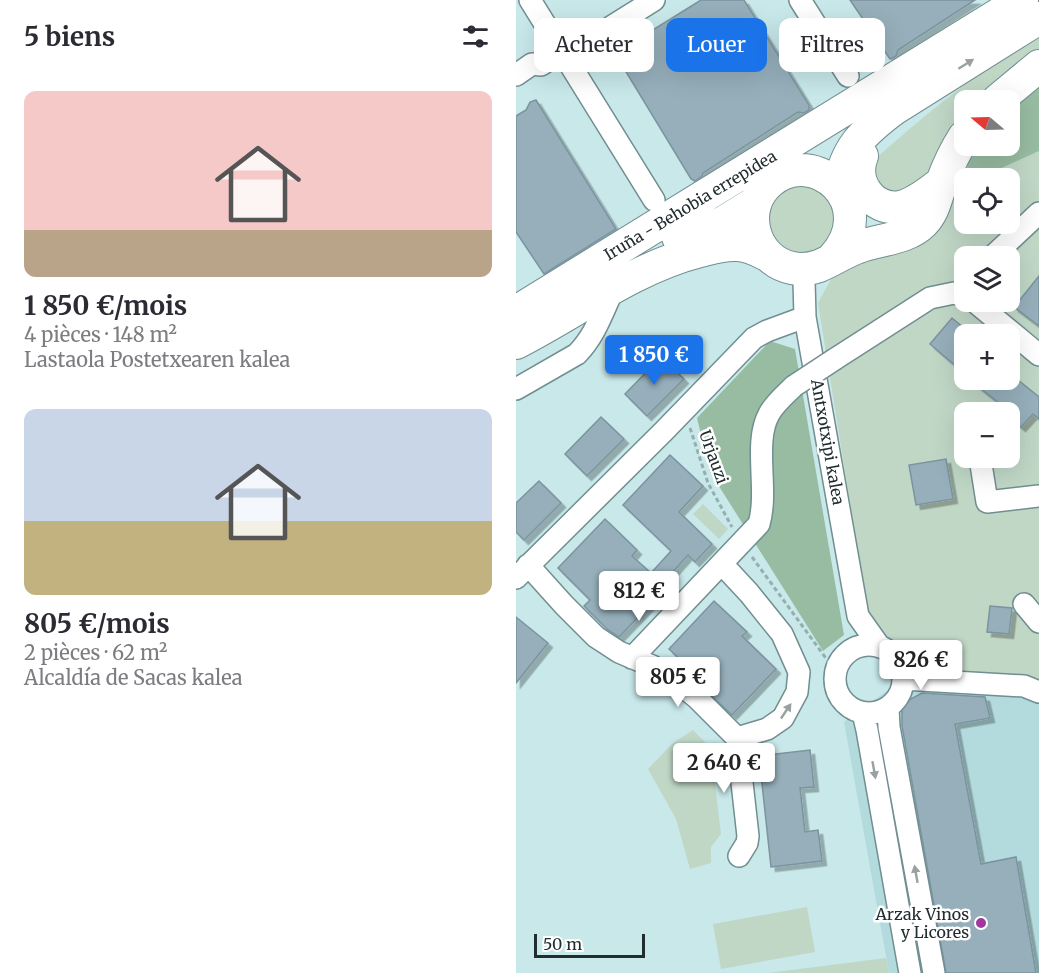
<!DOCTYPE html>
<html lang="fr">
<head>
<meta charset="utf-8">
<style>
  :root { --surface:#fff; --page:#f2f2f3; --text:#2b2b33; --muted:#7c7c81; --accent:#1a73e8 }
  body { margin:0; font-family:Merriweather,serif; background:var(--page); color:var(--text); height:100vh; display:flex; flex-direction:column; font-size:22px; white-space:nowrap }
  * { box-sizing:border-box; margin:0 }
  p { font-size:20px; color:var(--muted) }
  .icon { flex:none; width:33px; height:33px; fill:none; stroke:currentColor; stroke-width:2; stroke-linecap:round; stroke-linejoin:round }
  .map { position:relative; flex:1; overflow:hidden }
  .details { display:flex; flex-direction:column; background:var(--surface); width:516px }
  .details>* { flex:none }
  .top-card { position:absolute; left:18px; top:18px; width:414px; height:54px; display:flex; gap:12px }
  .needle { width:39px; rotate:289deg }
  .tools { position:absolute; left:438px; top:90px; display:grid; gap:12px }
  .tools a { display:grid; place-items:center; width:66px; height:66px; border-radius:12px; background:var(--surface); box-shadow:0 6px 24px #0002; font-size:30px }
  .scale { position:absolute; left:18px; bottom:15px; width:111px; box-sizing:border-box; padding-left:6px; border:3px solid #212d2f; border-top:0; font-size:16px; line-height:21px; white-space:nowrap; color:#212d2f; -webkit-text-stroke:4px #fff; paint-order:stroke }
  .price { position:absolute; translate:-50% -51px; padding:0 14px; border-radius:6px; background:#fff; color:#222; font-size:20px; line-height:39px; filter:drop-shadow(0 2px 3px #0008) }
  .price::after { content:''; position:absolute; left:50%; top:36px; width:18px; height:14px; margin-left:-9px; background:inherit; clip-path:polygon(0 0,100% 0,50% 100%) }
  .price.active { background:var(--accent); color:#fff }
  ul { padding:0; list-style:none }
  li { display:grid; align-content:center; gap:12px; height:318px; padding:0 24px }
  li span { display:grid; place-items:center; height:186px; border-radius:12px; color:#555 }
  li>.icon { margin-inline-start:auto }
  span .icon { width:108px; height:108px; fill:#fffc; stroke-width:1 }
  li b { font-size:26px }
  h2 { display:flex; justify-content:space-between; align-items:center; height:72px; padding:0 24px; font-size:26px }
  .pill { padding:0 21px; border-radius:12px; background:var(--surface); box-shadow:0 6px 24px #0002; font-size:21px; line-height:54px }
  .pill.active { background:var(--accent); color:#fff }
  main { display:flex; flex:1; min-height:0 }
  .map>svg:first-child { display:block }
  .built { fill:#b3dbde }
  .green { fill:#c0d7c6; fill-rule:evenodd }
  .forest { fill:#98bca1 }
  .building { fill:#96afbb; stroke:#7b949f; stroke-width:1.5; filter:url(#shadow) }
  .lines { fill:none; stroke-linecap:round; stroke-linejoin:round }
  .minor-casing { stroke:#718e91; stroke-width:24 }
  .highway-casing { stroke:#718e91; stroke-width:34 }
  .path { stroke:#95afb1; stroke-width:3; stroke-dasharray:4.5 3; stroke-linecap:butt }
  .minor { stroke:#fff; stroke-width:21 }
  .highway { stroke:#fff; stroke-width:32 }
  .minor-bridge-casing { stroke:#718e91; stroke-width:24; stroke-linecap:butt }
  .minor-bridge { stroke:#fff; stroke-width:21 }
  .oneway { fill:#9ba0a1 }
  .poi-dot { fill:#9f399d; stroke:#fff; stroke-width:2 }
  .labels { text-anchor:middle; stroke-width:5; stroke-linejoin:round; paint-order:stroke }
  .street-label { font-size:16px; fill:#212d2f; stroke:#fff }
  .poi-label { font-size:16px; fill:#212d2f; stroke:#fff; text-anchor:end }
</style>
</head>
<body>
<main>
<section class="details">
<h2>5 biens<svg class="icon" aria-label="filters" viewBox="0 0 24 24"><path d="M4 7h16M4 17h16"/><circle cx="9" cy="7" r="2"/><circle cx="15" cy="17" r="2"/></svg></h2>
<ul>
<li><span style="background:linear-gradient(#f6c9c9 75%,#b9a48a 0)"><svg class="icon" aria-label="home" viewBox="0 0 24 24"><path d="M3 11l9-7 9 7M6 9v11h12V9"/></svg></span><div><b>1 850 €/mois</b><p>4 pièces · 148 m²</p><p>Lastaola Postetxearen kalea</p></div></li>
<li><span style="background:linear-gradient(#c9d6e8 60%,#c2b280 0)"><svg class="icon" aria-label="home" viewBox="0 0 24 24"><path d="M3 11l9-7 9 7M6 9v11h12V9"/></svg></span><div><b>805 €/mois</b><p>2 pièces · 62 m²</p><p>Alcaldía de Sacas kalea</p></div></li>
</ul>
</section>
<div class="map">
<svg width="523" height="973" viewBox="0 0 523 973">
  <defs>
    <filter id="shadow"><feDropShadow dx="4.5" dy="4.5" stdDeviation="0" flood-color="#0004"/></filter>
  </defs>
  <rect width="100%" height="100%" fill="#c8e8ea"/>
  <path class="built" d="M387,679l136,16v278h-150l-45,-251z"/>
  <path class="green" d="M523,34v17l-41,28 -20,21h-14v15l-9,11 -36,61 -25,13 -22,-13 3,-28c52,-46 105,-89 164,-125z
    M523,151v544l-136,-16 -35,-64 -50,-312 19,-35 93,-34 34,-48v38h46v-46h-30zM448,256h46v46h-46zM448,334h46v46h-46zM448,412h46v46h-46z
    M294,183l20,14 8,22 -17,31 -23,6 -22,-9 -11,-34 4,-11 17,-17z
    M187,504l25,25 -9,10 -26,-25z
    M177,730l14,14 5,15 9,75 -10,13v16l-21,6 -14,-50 -28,-50 25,-26z
    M291,907l8,45 -94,17 -8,-45z
    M370,958l3,15h-121z"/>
  <path class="forest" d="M523,78v73l-59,27h-15l5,-25 7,-7h33v-36z
    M254,341l25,8 49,286 -21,16 -113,-179 -13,-54z"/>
  <path class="building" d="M185,0h43l65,105v5l-5,3 -6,-1 -95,61 -1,3 -7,5 -4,-2 -77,-127 5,-6h8z
    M334,0h125l-77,50 -2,6 -6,3z
    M20,100l80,129 -72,45 -28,-42v-116l10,-6 4,-8z
    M523,276v50l-25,-19z
    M436,318l12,10v45l-34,-29z
    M145,357l23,22 -37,37 -22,-22z
    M454,380h48l21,17v22l-6,-5 -12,13 -11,-9v-6h-7l-6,-5 3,-3z
    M85,417l23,22 -37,37 -22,-22z
    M154,455l33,31 -24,26 33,32 -17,18 -7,-7 -26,29 4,4 -47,49 -12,-8 -23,-23 6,-6 -32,-32 47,-49 32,31 -5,6 19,17 20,-22 -48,-46z
    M430,459l7,40 -37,6 -7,-40z
    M23,481l22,22 -37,37 -8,-8v-29z
    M198,601l33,31 -5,4 34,33 -44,46 -34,-32 3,-3 -32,-31z
    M474,606l22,2 -3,26 -22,-2z
    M0,617l32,26 -32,40z
    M406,693l63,4 5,21 -35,6 26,140 35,-7 20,116h-90l-44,-247v-18l5,-7z
    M294,750l4,37 -14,1 5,44 13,-2 4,31 -51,6 -12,-111z"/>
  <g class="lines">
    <defs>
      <path id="minor" d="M14,0l124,200
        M284,0l48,76
        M0,75l16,-11 9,1 40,-26 22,-7 51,-32
        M477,256l46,-43
        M291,269l-3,12 1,36 53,299 22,31
        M459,302l64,53
        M319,359l95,-61 24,-5 10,3
        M0,389l61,-35c19,-19 26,-44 38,-68
        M464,458l7,44 52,-6
        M206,564l27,29 33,41 17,38 -2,20 -14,26 -16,11 -30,9
        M12,565l36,40 32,32 23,15 33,14 19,11 26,21 40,40 11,98 -1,7 -8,13
        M0,578l148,-147 90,-93 13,-7 38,-14
        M508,604l15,18
        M319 679a34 34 0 1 1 68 0a34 34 0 1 1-68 0Z
        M116,658l127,-134c10,-34 -6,-81 10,-110 6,-11 16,-19 25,-28
        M387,679l121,7 15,6
        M372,708l1,19 45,246
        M347,713l4,17 43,243"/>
      <path id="highway" d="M482,100l41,-34
        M346,156c-10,25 9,55 38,51 15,-3 29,-15 41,-24
        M323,188c6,-39 24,-56 55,-79l145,-91
        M162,237l44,-14 34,-21
        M317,258c49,-54 -19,-114 -63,-76 -31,26 -17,78 22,86 9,2 18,1 27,-2 12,-5 24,-13 37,-18 21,-9 50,-8 67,-25 12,-12 13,-27 19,-41 6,-16 13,-31 22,-45
        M0,312l506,-312
        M0,343c61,-31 117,-75 184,-92 12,-3 24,-7 37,-6 11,0 20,5 30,10"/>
    </defs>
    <use href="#minor" class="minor-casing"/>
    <use href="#highway" class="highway-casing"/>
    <path class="path" d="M174,428l18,55 24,44
      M236,557l84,115"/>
    <use href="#minor" class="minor"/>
    <use href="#highway" class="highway"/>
    <defs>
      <path id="minor-bridge" d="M278,386l41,-27"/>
    </defs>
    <use href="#minor-bridge" class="minor-bridge-casing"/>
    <use href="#minor-bridge" class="minor-bridge"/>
  </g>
  <defs><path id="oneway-solid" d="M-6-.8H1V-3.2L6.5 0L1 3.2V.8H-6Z" transform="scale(1.5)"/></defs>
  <g class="oneway">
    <use href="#oneway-solid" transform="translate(450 64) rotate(-32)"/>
    <use href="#oneway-solid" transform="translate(270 711) rotate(-56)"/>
    <use href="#oneway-solid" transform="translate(358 770) rotate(80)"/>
    <use href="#oneway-solid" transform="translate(400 874) rotate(-100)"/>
  </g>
  <circle class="poi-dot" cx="465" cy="923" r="6"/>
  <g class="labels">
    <g class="street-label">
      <text transform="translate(174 205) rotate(-31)" y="6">Iruña - Behobia errepidea</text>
      <text transform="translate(312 442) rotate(80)" y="6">Antxotxipi kalea</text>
      <text transform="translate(198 457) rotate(70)" y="6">Urjauzi</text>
    </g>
    <g class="poi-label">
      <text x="453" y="920">Arzak Vinos<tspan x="453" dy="18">y Licores</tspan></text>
    </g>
  </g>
</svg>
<div class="tools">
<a><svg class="needle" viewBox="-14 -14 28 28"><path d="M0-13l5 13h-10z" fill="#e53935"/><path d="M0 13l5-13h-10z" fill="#7c7c81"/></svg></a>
<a><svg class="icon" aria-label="locate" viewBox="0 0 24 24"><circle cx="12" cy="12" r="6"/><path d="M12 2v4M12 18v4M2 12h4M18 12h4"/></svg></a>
<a><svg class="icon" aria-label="layers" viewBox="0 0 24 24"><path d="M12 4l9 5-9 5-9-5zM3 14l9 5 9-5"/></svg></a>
<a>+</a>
<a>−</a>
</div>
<div class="scale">50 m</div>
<b class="price active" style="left:138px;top:386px">1 850 €</b>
<b class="price" style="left:123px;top:622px">812 €</b>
<b class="price" style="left:405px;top:691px">826 €</b>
<b class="price" style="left:162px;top:708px">805 €</b>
<b class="price" style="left:208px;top:794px">2 640 €</b>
<div class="top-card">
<a class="pill">Acheter</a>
<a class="pill active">Louer</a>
<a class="pill">Filtres</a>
</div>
</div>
</main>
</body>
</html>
